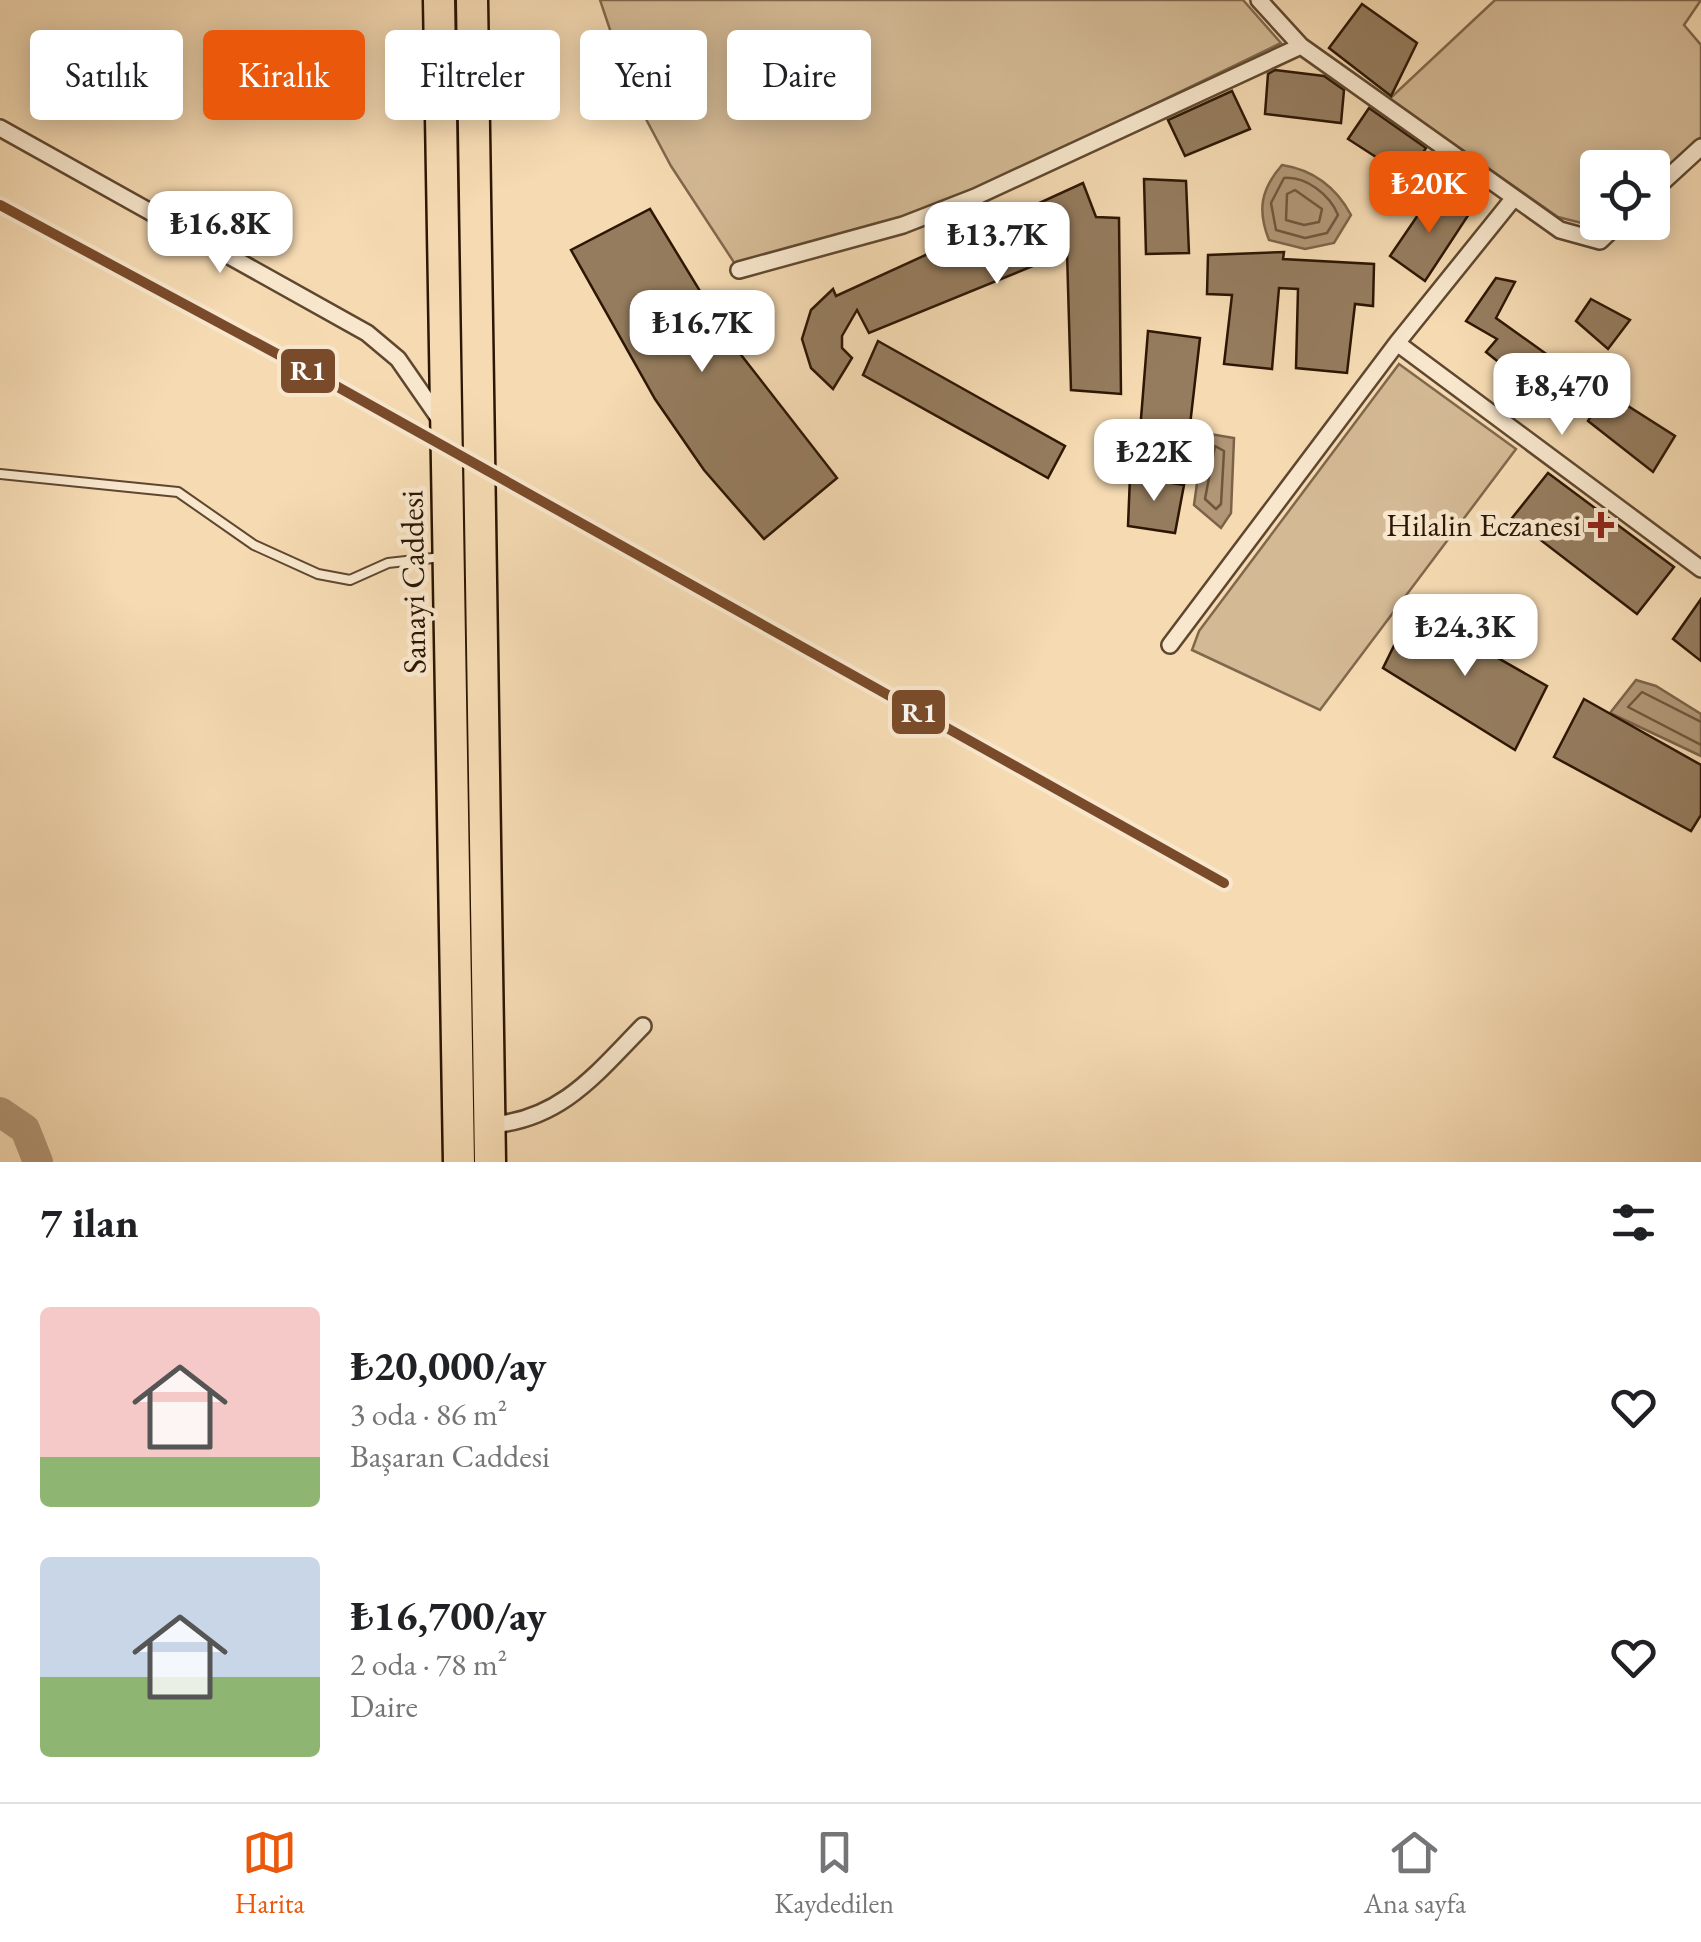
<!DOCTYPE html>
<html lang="tr">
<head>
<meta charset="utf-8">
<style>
  :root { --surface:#fff; --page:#f2f2f2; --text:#202124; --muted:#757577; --line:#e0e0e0; --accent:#ea580c }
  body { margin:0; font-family:"EB Garamond",serif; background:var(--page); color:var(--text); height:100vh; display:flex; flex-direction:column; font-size:38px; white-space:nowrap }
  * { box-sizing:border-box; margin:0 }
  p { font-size:32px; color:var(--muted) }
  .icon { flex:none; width:55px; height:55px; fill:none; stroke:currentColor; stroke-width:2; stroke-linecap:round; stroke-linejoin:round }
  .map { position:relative; height:1162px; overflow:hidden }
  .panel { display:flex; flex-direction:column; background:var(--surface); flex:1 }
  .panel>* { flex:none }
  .top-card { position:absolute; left:30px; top:30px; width:1000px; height:90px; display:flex; gap:20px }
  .controls { position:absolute; left:1580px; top:150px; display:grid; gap:20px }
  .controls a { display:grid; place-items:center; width:90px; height:90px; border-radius:10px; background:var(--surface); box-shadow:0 5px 25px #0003; font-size:50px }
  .price { position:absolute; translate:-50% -85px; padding:0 22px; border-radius:20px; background:#fff; color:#222; font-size:32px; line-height:65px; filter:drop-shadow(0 2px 5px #0008) }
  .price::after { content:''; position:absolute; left:50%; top:60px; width:30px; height:22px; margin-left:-15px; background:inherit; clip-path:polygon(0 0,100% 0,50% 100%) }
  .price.current { background:var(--accent); color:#fff }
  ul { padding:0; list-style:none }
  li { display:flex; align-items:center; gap:30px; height:250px; padding:0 40px }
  li span { display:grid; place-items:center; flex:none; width:280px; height:200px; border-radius:10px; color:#555 }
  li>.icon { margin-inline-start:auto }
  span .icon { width:120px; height:120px; fill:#fffc; stroke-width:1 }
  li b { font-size:42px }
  h2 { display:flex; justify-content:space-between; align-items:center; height:120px; padding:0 40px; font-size:42px }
  .tag { padding:0 35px; border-radius:10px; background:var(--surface); box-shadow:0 5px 25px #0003; font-size:35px; line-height:90px }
  .tag.current { background:var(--accent); color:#fff }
  .tab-bar { display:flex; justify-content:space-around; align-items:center; height:140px; border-top:2px solid var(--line); background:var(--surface); font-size:28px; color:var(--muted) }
  .tab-bar a { display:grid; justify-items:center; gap:5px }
  .tab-bar .current { color:var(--accent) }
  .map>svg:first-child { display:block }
  .green { fill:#d3b994; stroke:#80684c; stroke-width:2.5 }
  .water { fill:#b19776; stroke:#7c6348; stroke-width:2.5 }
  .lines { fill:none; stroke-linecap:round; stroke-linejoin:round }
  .shore { stroke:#6f563c; stroke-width:2.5 }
  .river { stroke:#b19776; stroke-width:30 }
  .building { fill:#957c5e; stroke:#2d1603; stroke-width:2.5 }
  .lane-casing { stroke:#5f472f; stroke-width:12 }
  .street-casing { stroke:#5f472f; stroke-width:20 }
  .highway-casing { stroke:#2d1603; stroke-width:35 }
  .lane { stroke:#f8e7cd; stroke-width:8 }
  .street { stroke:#f8e7cd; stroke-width:15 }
  .highway { stroke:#f5dab2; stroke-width:30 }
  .rail-1-casing { stroke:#f8e7cd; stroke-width:18 }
  .rail-1 { stroke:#7a4b2a; stroke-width:10 }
  .poi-dot { fill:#8f2418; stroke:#f8e7cd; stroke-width:4 }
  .labels { text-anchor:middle; stroke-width:9; stroke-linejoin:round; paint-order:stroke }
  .poi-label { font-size:32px; fill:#2d1603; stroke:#f8e7cd; text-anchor:end }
  .street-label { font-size:32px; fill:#2d1603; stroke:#f8e7cd }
  .line-badge { stroke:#f8e7cd; stroke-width:4 }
  .badge-label { font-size:28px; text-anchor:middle; font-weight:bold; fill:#fff }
</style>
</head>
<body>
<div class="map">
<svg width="1701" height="1162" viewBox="0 0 1701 1162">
  <rect width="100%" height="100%" fill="#f5dab2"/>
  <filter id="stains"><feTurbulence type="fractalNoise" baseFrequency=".002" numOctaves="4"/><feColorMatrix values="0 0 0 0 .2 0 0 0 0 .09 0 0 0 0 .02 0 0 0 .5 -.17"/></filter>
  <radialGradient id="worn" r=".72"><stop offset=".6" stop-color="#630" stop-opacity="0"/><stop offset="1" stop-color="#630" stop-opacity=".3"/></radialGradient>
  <path class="green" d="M600,0h643l38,43 -368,178 -174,49 -68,-104 -41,-77z
    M1495,0h206l-17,25 17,20v92l-48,44 -1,-13h-54v54l9,1 -6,5 -43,-11 -109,-76 -66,-36z
    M1399,364l117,85 -196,261 -128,-60 7,-19z"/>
  <path class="water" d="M1282,165c32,5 54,22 69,50l-17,28 -29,6 -36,-9c-12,-30 -8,-51 13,-75z
    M1204,433l30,5 -3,75 -10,15 -27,-23z
    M1636,680l20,6 45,28v42l-91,-43z"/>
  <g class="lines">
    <path class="shore" d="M1284,178c22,-2 46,17 54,37l-11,18 -22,5 -29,-8 -5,-27z
      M1295,190l27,19 -3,13 -15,3 -18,-5 1,-26z
      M1215,446l9,5 -3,53 -5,5 -11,-10z
      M1701,722l-59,-30 -14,15 73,38"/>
    <path class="river" d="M0,1112l25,17 13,33"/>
  </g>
  <path class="building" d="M1362,4l55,39 -26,53 -62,-48z
    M1275,70l49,6 20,14 -3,33 -76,-9 3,-40z
    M1232,91l18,38 -65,27 -17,-36z
    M1369,108l57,40 -19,29 -59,-38z
    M1144,179l42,2 3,72 -43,1z
    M1083,183l13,34 23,1 2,176 -50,-4 -4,-138 -198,81 -12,-23 -15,26v12l10,10 -19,31 -22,-21 -9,-29 9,-29 22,-21 3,7z
    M1433,193l36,21 -44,67 -35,-25z
    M650,209l81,133 106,136 -73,61 -60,-69 -49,-71 -84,-149z
    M1284,252l-1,7 91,5 -1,42 -18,-2 -8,69 -51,-5 2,-79 -19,-1 -7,81 -48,-5 8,-69 -25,-1 1,-39z
    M1496,278l19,4 -19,36 88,63 -23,31 -75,-60 11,-13 -31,-18z
    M1591,299l39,21 -22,29 -32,-28z
    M1148,331l52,7 -14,122 -48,-4z
    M878,341l187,105 -17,32 -185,-103z
    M1606,392l69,44 -22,36 -65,-51z
    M1548,473l126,94 -37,47 -125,-96z
    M1130,476l54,9 -9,48 -47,-7z
    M1701,599v62l-28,-22z
    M1412,609l135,77 -32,64 -132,-82z
    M1584,699l117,66v50l-10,16 -137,-74z"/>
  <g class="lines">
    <defs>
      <path id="lane" d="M0,474l178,18 76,53 64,29 32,6 38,-17 54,-6"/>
      <path id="street" d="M1259,0l42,46 259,184 40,11 20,-19
        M0,128l367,205 31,26 43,62
        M1652,192l49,-45
        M739,270l164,-45 72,-28 326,-151
        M1397,343l304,226
        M1170,645l227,-302 116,-144
        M490,1125c71,-5 106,-51 153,-99"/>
      <path id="highway" d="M439,0l20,1162
        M472,0l18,1162"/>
    </defs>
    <use href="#lane" class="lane-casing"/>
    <use href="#street" class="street-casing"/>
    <use href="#highway" class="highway-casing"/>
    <use href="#lane" class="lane"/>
    <use href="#street" class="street"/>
    <use href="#highway" class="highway"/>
    <defs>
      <path id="rail-1" d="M0,205l320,172 904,506"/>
    </defs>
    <use href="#rail-1" class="rail-1-casing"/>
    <use href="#rail-1" class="rail-1"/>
  </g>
  <path class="poi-dot" d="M1596 510h10v10h10v10h-10v10h-10v-10h-10v-10h10z"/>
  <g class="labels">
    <g class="poi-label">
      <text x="1581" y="536">Hilalin Eczanesi</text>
    </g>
    <g class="street-label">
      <text transform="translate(413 582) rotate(-91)" y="11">Sanayi Caddesi</text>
    </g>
  </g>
  <g class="line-badge">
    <rect x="279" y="347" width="58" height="48" rx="10" fill="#7a4b2a"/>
    <rect x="890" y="688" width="57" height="48" rx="10" fill="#7a4b2a"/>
  </g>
  <g class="badge-label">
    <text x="308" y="380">R1</text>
    <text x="919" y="722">R1</text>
  </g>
  <rect width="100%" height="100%" filter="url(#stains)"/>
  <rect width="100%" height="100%" fill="url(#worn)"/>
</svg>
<div class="controls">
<a><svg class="icon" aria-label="locate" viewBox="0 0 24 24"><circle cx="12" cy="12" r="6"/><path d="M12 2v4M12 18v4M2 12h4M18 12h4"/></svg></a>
</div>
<b class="price current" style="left:1429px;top:236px">₺20K</b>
<b class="price" style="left:220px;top:276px">₺16.8K</b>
<b class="price" style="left:997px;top:287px">₺13.7K</b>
<b class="price" style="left:702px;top:375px">₺16.7K</b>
<b class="price" style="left:1562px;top:438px">₺8,470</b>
<b class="price" style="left:1154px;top:504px">₺22K</b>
<b class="price" style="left:1465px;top:679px">₺24.3K</b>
<div class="top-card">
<a class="tag">Satılık</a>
<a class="tag current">Kiralık</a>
<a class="tag">Filtreler</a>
<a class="tag">Yeni</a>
<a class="tag">Daire</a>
</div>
</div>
<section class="panel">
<h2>7 ilan<svg class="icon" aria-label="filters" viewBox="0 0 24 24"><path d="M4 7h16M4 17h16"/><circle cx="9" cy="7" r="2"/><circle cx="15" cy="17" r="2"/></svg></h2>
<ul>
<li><span style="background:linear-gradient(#f6c9c9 75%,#8fb573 0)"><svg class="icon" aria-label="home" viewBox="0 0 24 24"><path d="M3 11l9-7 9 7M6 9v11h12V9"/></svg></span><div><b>₺20,000/ay</b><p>3 oda · 86 m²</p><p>Başaran Caddesi</p></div><svg class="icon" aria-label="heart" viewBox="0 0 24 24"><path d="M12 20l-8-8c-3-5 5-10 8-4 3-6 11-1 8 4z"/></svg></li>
<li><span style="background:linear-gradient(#c9d6e8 60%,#8fb573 0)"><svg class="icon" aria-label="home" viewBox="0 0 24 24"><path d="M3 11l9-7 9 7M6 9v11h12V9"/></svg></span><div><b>₺16,700/ay</b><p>2 oda · 78 m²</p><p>Daire</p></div><svg class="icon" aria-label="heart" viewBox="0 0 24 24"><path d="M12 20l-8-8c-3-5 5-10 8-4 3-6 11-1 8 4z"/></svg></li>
</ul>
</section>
<nav class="tab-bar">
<a class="current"><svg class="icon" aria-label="map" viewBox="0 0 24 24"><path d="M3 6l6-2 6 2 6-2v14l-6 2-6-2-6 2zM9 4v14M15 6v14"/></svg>Harita</a>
<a><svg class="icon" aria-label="saved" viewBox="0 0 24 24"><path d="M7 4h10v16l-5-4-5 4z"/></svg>Kaydedilen</a>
<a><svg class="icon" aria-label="home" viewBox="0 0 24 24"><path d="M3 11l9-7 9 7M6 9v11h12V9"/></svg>Ana sayfa</a>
</nav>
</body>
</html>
